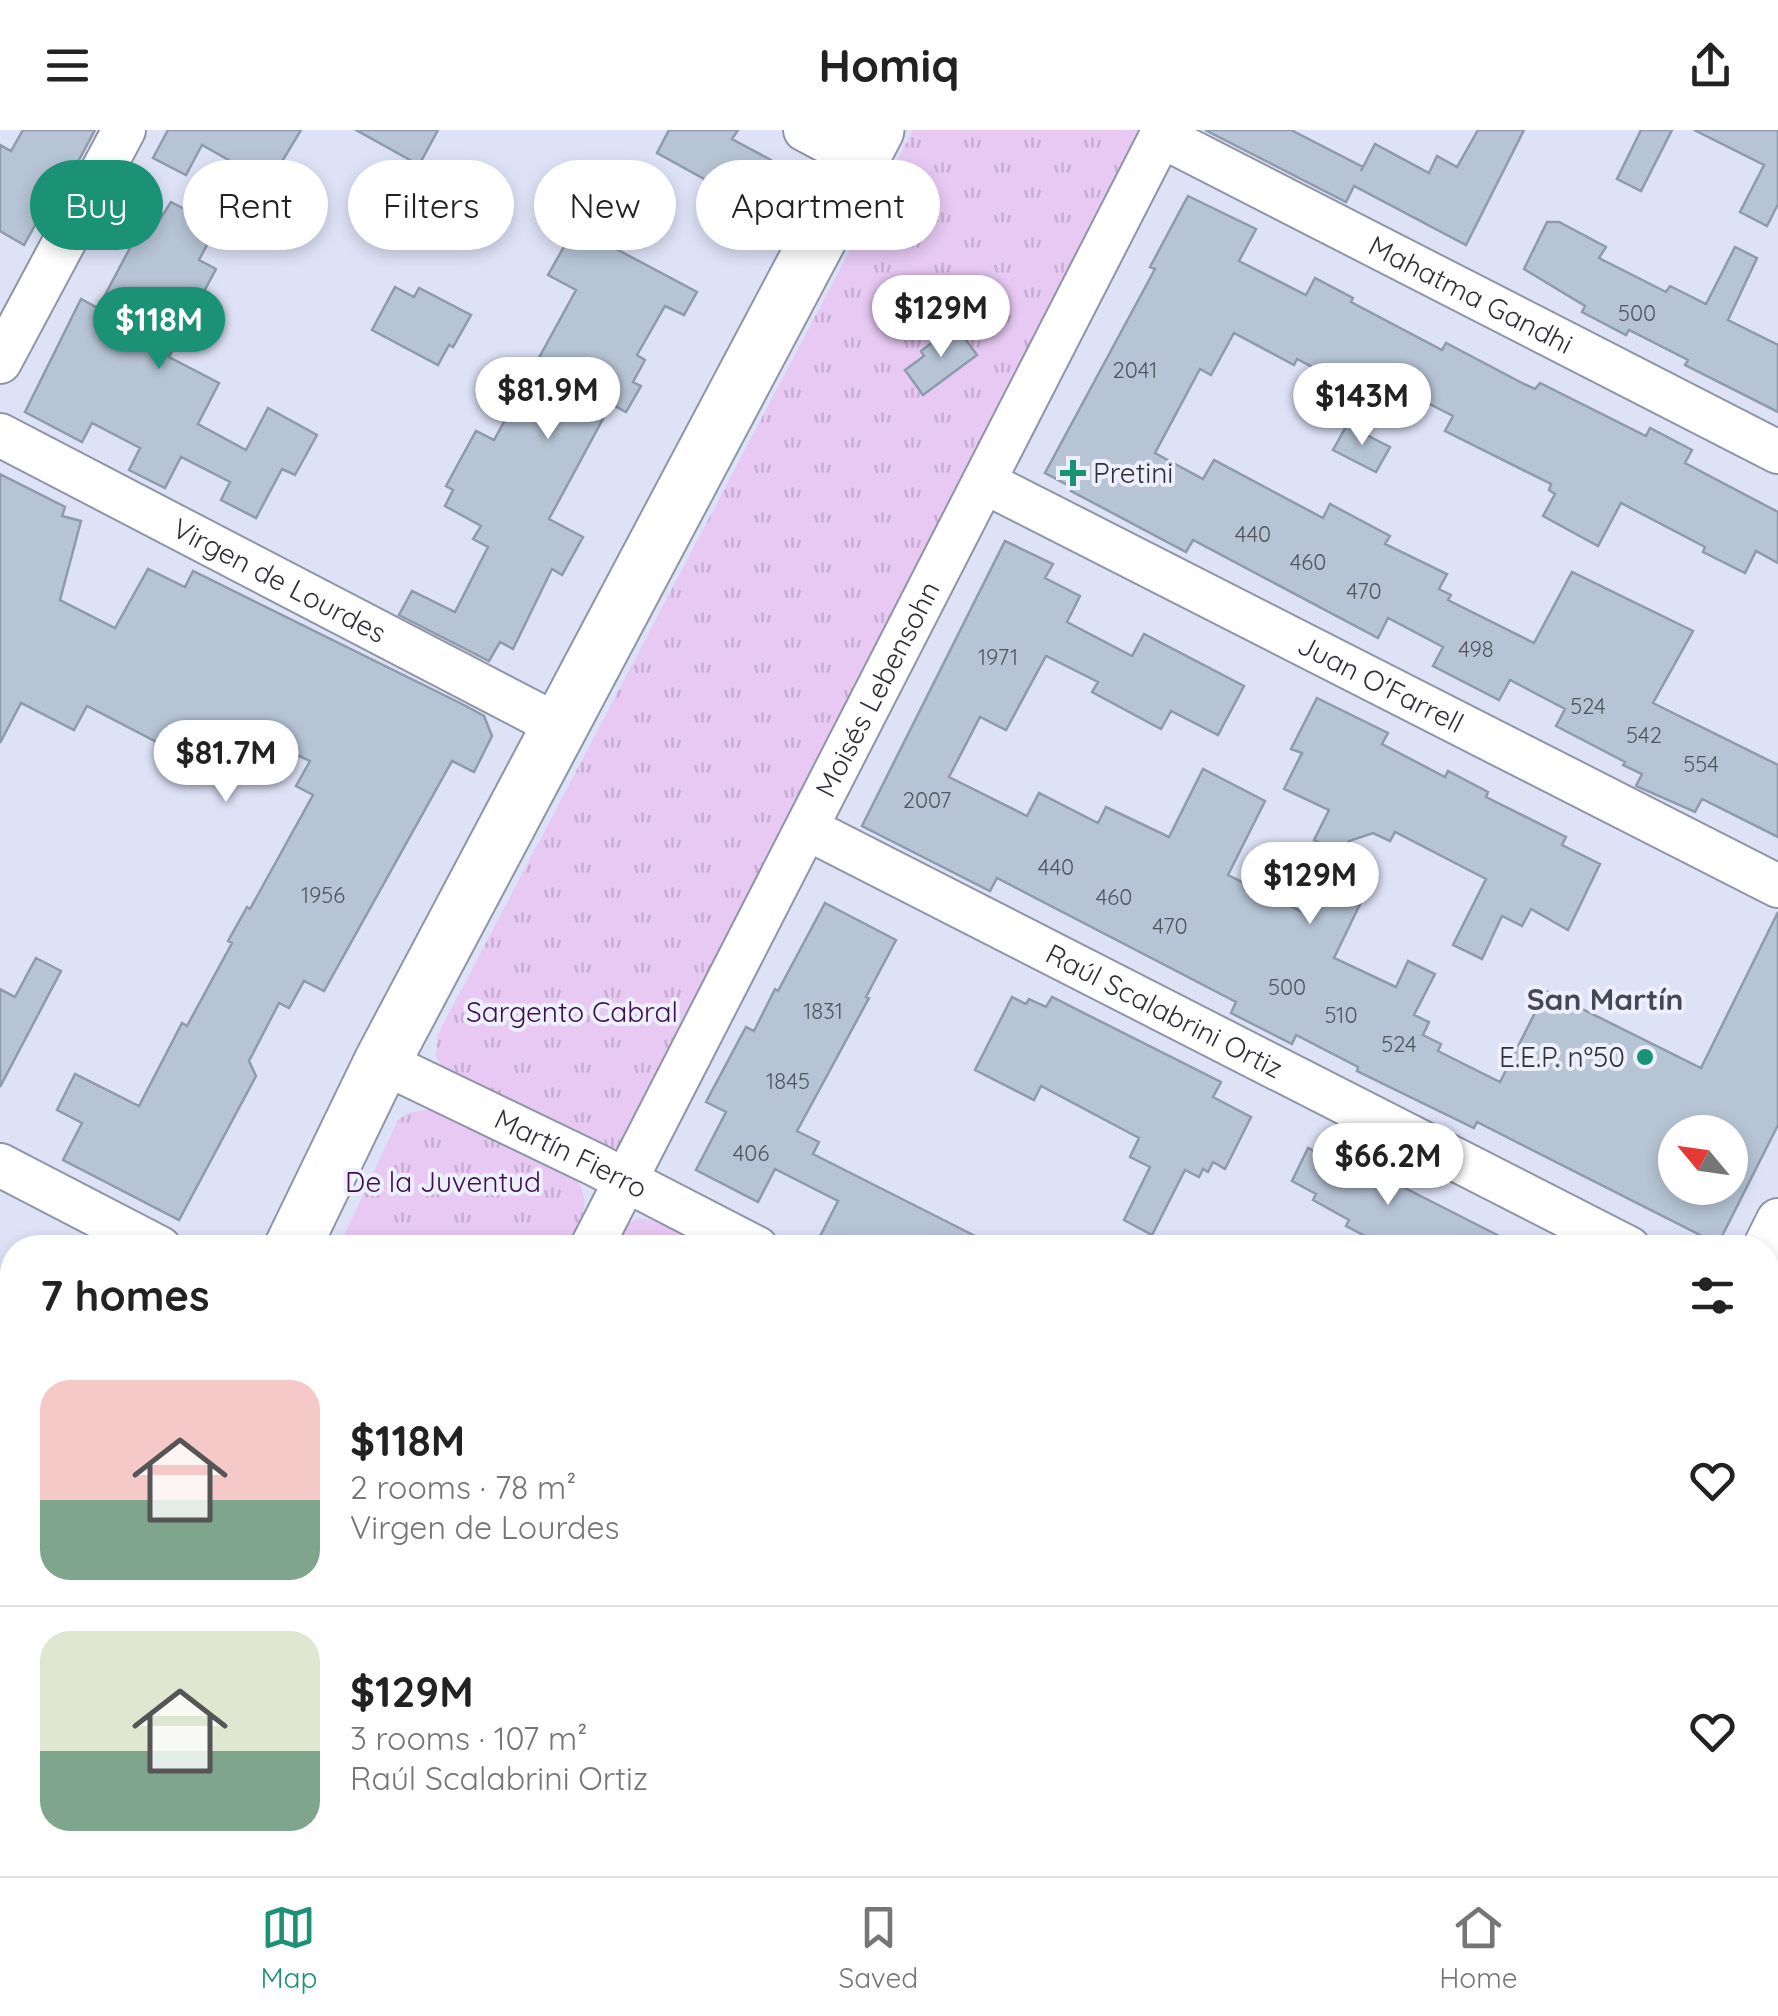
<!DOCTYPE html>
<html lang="en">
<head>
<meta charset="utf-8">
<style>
  :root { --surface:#fff; --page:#f2f2f2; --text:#222; --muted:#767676; --line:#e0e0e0; --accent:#1b9276 }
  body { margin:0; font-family:Quicksand,sans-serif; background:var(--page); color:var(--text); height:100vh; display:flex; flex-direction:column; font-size:38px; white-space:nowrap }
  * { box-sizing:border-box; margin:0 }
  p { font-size:32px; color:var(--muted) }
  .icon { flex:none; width:55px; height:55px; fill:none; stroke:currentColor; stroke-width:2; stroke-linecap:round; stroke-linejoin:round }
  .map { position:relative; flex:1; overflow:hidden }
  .panel { position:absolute; left:0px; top:1105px; width:1780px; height:642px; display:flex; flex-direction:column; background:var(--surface); border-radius:40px 40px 0 0; box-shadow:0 5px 15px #0003 }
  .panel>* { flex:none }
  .banner { position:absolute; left:30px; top:30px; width:1000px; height:90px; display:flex; gap:20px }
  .needle { width:65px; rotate:299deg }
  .buttons { position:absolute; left:1658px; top:985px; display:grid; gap:20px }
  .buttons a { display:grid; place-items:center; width:90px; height:90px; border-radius:50%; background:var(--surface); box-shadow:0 5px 15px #0003; font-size:50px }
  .price { position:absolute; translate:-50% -85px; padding:0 22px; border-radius:35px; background:#fff; color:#222; font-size:32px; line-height:65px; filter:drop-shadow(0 2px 5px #0008) }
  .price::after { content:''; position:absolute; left:50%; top:60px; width:30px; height:22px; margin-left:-15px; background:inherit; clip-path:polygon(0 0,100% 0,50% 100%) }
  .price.on { background:var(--accent); color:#fff }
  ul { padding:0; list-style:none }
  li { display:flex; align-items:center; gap:30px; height:250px; padding:0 40px }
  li+li { border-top:2px solid var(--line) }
  li span { display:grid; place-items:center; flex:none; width:280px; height:200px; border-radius:30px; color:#555 }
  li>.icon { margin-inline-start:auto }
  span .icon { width:120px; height:120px; fill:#fffc; stroke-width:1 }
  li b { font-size:42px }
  h2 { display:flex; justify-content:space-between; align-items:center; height:120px; padding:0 40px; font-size:42px }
  .pill { padding:0 35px; border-radius:45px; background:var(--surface); box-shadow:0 5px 15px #0003; font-size:35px; line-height:90px }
  .pill.on { background:var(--accent); color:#fff }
  header { display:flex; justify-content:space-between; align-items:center; height:130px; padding:0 40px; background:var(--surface); font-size:45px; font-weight:800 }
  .dock { display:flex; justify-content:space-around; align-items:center; height:140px; border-top:2px solid var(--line); background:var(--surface); font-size:28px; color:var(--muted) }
  .dock a { display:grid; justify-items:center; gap:5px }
  .dock .on { color:var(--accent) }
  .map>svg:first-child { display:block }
  .green { fill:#e7c9f4 }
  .park { fill:url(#park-tufts) }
  .building { fill:#b6c4d5; stroke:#8e9bac; stroke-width:2.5; fill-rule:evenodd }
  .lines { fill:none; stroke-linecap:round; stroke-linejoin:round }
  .minor-casing { stroke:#8f94a6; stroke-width:46 }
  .major-casing { stroke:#8f94a6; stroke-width:59 }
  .minor { stroke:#fff; stroke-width:42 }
  .major { stroke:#fff; stroke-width:55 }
  .poi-dot { fill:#1b9276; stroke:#edf0fc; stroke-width:4 }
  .labels { text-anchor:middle; stroke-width:8; stroke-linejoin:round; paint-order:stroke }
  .number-label { font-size:22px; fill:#51555f }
  .street-label { font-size:28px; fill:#2f3038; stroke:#edf0fc }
  .poi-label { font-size:28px; fill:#2f3038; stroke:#edf0fc; text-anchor:start }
  .park-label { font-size:28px; fill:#3e0f4e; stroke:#edf0fc }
  .neighbourhood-label { font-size:30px; font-weight:bold; fill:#434757; stroke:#edf0fc }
</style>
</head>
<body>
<header><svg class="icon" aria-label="menu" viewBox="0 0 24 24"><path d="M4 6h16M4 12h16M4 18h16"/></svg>Homiq<svg class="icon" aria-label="share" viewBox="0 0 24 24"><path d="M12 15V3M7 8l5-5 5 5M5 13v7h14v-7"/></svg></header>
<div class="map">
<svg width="1778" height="1746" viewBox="0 0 1778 1746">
  <defs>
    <pattern id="park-tufts" width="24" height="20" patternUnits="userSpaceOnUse" patternTransform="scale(2.5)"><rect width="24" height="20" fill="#e7c9f4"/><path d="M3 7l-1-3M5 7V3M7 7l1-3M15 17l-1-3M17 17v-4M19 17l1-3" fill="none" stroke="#c6add2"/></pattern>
  </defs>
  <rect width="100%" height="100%" fill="#dde2f7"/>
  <path class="green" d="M638,1088l23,4 50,26h-98l15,-25z"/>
  <path class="park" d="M913,0h228l-521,1017 -11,3 -167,-82 -6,-12 2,-22z
    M431,979l11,1 134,69c18,25 3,45 -9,68l-229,1 60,-128 10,-7z
    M100,1735h154l-5,11h-148z"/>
  <path class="building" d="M23,0h72l-45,84 -7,-3 -19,34 -24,-14v-86l11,6z
    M168,0h133l-32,53 -67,-38 -16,30 -33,-17z
    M356,0h82l-19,35z
    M669,0h69l-6,9 39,21 -16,30 -40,-21 -7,12 -51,-28z
    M1205,0h86l72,37 -2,4 14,-27 54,29 8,-17 20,11 21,-37h46l-58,115 -112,-59 -8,16z
    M1641,0h31l-31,61 -24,-12z
    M1694,0h84v74l-11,22 -27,-14 24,-47z
    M1188,66l68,33 -17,32 67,34 9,-17 38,20 -2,4 91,48 4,-7 78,41 11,5 5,-6 106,53 4,-8 42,22 -7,13 93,49v51l-22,-12 -11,22 -42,-21 2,-5 -84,-44 -23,43 -55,-30 12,-22 -6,-4 2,-6 -106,-53 8,-15 -61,-31 -10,19 -85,-45 -3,6 -60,-32 -23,42 -11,-6 -45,84 48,26 11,-19 109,58 7,-14 60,32 -5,8 62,30 -8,15 12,6 -3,5 86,43 38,-71 121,59 -40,72 125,62v72l-76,-38 -7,13 -59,-26 6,-12 -19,-9 2,-3 -69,-36 9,-17 -55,-29 -11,20 -66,-34 10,-19 -55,-29 -10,20 -185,-98 -7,12 -115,-61 2,-3 -28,-15 110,-204 -5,-2z
    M171,72l46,24 -18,34 17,9 -47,88 50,26 -21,41 48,26 22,-42 49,27 -22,40 -13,-6 -26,49 -35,-18 9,-18 -49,-25 -16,31 -36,-18 11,-22 -48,-25 -10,19 -57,-30 56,-113 17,9 40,-75 10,5z
    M1547,92h12l47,25 -7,11 67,34 4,-6 36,18 29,-57 22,11 -29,62 50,25v67l-93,-47 3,-5 -59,-30 -3,5 -44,-23 3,-6 -61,-37z
    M575,97l122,65 -13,23 -19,-9 -28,49 8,5 -12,22 8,4 -15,26 -15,-8 -62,115 34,18 -21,38 -10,-6 -39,80 -13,-7 -11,19 -90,-46 13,-24 43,21 33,-65 -15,-8 8,-13 -36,-20 8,-16 -7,-4 30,-55 18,9 82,-150 -28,-15z
    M395,157l19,10 5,-9 52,27 -18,32 -4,-2 -11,20 -66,-35z
    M955,195l22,30 -54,40 -18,-25 19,-14 -3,-5z
    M1347,295l43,22 -14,25 -43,-22z
    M0,344l65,33 -3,9 19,5 -21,79 55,28 33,-59 37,18 8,-16 271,134 20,11 8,20 -18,36 -22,-11 -128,230 -20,-10 -15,27 -10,-5 -30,58 7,15 -77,144 -116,-60 19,-37 -25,-13 18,-36 64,32 43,-83 5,3 45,-83 -4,-2 19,-34 3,2 63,-114 -17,-9 14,-25 -65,-31 -21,40 -45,-23 -3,5 -89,-46 -13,24 -53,-27 -21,40z
    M1005,411l48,23 -8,14 35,18 -13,26 65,34 12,-22 100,52 -26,49 -47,-24 -10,18 -69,-37 6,-10 -52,-26 -40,74 -26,-13 -31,60 78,39 12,-23 59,30 8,-16 63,30 34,-68 62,32 -37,74 82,41 16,-34 36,18 -28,58 62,29 12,-26 27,13 -21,41 15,7 -6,13 18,9 -3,7 62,31 46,-91 155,77 77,-156v213l-60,119 -241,-122 -3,6 -117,-57 1,-4 -62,-32 -4,9 -61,-31 5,-11 -239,-124 -7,13 -128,-65zM1675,1002h55v56h-55z
    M1317,568l71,35 -6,11 63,33 3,-6 40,21 -2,5 80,40 -4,8 38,19 -32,66 -37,-21 -9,17 -20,-10 -20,43 -29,-14 33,-66 -91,-47 -5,9 -17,-8 -24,8 -7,13 -28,-14 15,-30 -45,-21 18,-36 -11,-4z
    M825,773l71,37 -30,57 3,1 -72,133 22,11 -6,12 186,94h-185l24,-47 -63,-32 -17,33 -62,-32 30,-58 -20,-10 40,-75 8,4 21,-42 3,2z
    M36,828l25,13 -61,116v-98l15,8z
    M1012,867l14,7 3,-5 17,8 6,-10 169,85 -8,15 38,20 -26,52 -12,-7 -5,10 -5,-3 -4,8 -14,-7 -33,65 -28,-15 26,-53 -20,-10 9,-19 -98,-52 -7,14 -59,-30z
    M1308,1018l20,9 4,-6 191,97h-135l-42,-22 3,-6 -36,-20 3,-6 -24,-13z"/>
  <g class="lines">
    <defs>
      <g id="minor">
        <path d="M805,0l55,29"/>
        <path id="s1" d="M1161,6l617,316"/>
        <path d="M0,232l124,-232"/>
        <path id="s2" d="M0,305l559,291"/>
        <path id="s3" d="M984,352l794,404"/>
        <path id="s4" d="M808,699l821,419"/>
        <path id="s5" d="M382,932l214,103 161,83"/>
        <path d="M0,1035l160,83"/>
        <path id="s6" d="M591,1118l573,-1118"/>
        <path d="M1764,1118l14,-28"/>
        <path d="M1768,1188l10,5"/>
        <path d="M1768,1624l10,5"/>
        <path d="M268,1746l4,-11"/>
        <path d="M1446,1746l6,-11"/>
      </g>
      <path id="major" d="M292,1118l90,-186 494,-932
        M51,1746l4,-11"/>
    </defs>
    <use href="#minor" class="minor-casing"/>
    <use href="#major" class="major-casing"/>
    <use href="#minor" class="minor"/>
    <use href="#major" class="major"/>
  </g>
  <g class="poi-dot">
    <path d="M1068 328h10v10h10v10h-10v10h-10v-10h-10v-10h10z"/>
    <circle cx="1645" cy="927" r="10"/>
  </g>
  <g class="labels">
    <g class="number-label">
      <text x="1637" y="191">500</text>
      <text x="1135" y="248">2041</text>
      <text x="1253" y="412">440</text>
      <text x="1308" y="440">460</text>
      <text x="1364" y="469">470</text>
      <text x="1476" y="527">498</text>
      <text x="998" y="535">1971</text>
      <text x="1588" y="584">524</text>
      <text x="1644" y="613">542</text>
      <text x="1701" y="642">554</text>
      <text x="927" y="678">2007</text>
      <text x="1056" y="745">440</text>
      <text x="323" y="773">1956</text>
      <text x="1114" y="775">460</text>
      <text x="1170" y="804">470</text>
      <text x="1287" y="865">500</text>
      <text x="823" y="889">1831</text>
      <text x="1341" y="893">510</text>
      <text x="1399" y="922">524</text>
      <text x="788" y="959">1845</text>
      <text x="751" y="1031">406</text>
    </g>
    <g class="street-label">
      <text dy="10" stroke="none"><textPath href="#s1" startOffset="348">Mahatma Gandhi</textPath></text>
      <text dy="10" stroke="none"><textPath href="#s2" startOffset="315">Virgen de Lourdes</textPath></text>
      <text dy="10" stroke="none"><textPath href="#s3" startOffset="445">Juan O'Farrell</textPath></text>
      <text dy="10" stroke="none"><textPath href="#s6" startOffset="628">Moisés Lebensohn</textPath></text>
      <text dy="10" stroke="none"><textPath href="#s4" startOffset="400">Raúl Scalabrini Ortiz</textPath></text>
      <text dy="10" stroke="none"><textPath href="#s5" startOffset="210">Martín Fierro</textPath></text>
    </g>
    <g class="poi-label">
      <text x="1093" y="353">Pretini</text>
      <text x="1625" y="937" text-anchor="end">E.E.P. n°50</text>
    </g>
    <g class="park-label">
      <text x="572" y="892">Sargento Cabral</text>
      <text x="443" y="1062">De la Juventud</text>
    </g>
    <g class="neighbourhood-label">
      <text x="1605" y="880">San Martín</text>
    </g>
  </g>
</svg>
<div class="buttons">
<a><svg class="needle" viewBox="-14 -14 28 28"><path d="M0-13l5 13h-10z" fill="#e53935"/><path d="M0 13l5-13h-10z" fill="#767676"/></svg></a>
</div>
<b class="price" style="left:941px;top:230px">$129M</b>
<b class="price on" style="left:159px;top:242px">$118M</b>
<b class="price" style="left:548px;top:312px">$81.9M</b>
<b class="price" style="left:1362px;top:318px">$143M</b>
<b class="price" style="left:226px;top:675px">$81.7M</b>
<b class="price" style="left:1310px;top:797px">$129M</b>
<b class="price" style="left:1388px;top:1078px">$66.2M</b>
<div class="banner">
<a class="pill on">Buy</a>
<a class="pill">Rent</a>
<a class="pill">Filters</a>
<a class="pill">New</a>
<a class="pill">Apartment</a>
</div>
<section class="panel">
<h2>7 homes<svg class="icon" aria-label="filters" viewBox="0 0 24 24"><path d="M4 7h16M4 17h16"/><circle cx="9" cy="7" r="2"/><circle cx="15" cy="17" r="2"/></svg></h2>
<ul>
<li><span style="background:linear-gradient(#f6c9c9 60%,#7fa58c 0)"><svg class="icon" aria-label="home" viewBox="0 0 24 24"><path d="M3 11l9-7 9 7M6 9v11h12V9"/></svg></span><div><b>$118M</b><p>2 rooms · 78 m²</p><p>Virgen de Lourdes</p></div><svg class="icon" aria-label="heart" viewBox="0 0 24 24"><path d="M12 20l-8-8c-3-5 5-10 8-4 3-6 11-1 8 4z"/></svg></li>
<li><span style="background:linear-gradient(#dfe7d0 60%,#7fa58c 0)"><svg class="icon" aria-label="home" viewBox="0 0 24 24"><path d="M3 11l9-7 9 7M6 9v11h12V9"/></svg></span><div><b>$129M</b><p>3 rooms · 107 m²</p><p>Raúl Scalabrini Ortiz</p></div><svg class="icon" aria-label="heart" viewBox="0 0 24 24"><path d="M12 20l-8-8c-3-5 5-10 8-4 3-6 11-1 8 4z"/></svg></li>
</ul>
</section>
</div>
<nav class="dock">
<a class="on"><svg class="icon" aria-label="map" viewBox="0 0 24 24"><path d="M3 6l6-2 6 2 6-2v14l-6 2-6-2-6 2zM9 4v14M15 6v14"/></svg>Map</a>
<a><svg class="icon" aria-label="saved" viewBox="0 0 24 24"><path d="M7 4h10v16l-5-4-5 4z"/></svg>Saved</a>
<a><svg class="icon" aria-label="home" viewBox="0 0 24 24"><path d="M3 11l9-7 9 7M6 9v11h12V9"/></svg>Home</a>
</nav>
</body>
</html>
